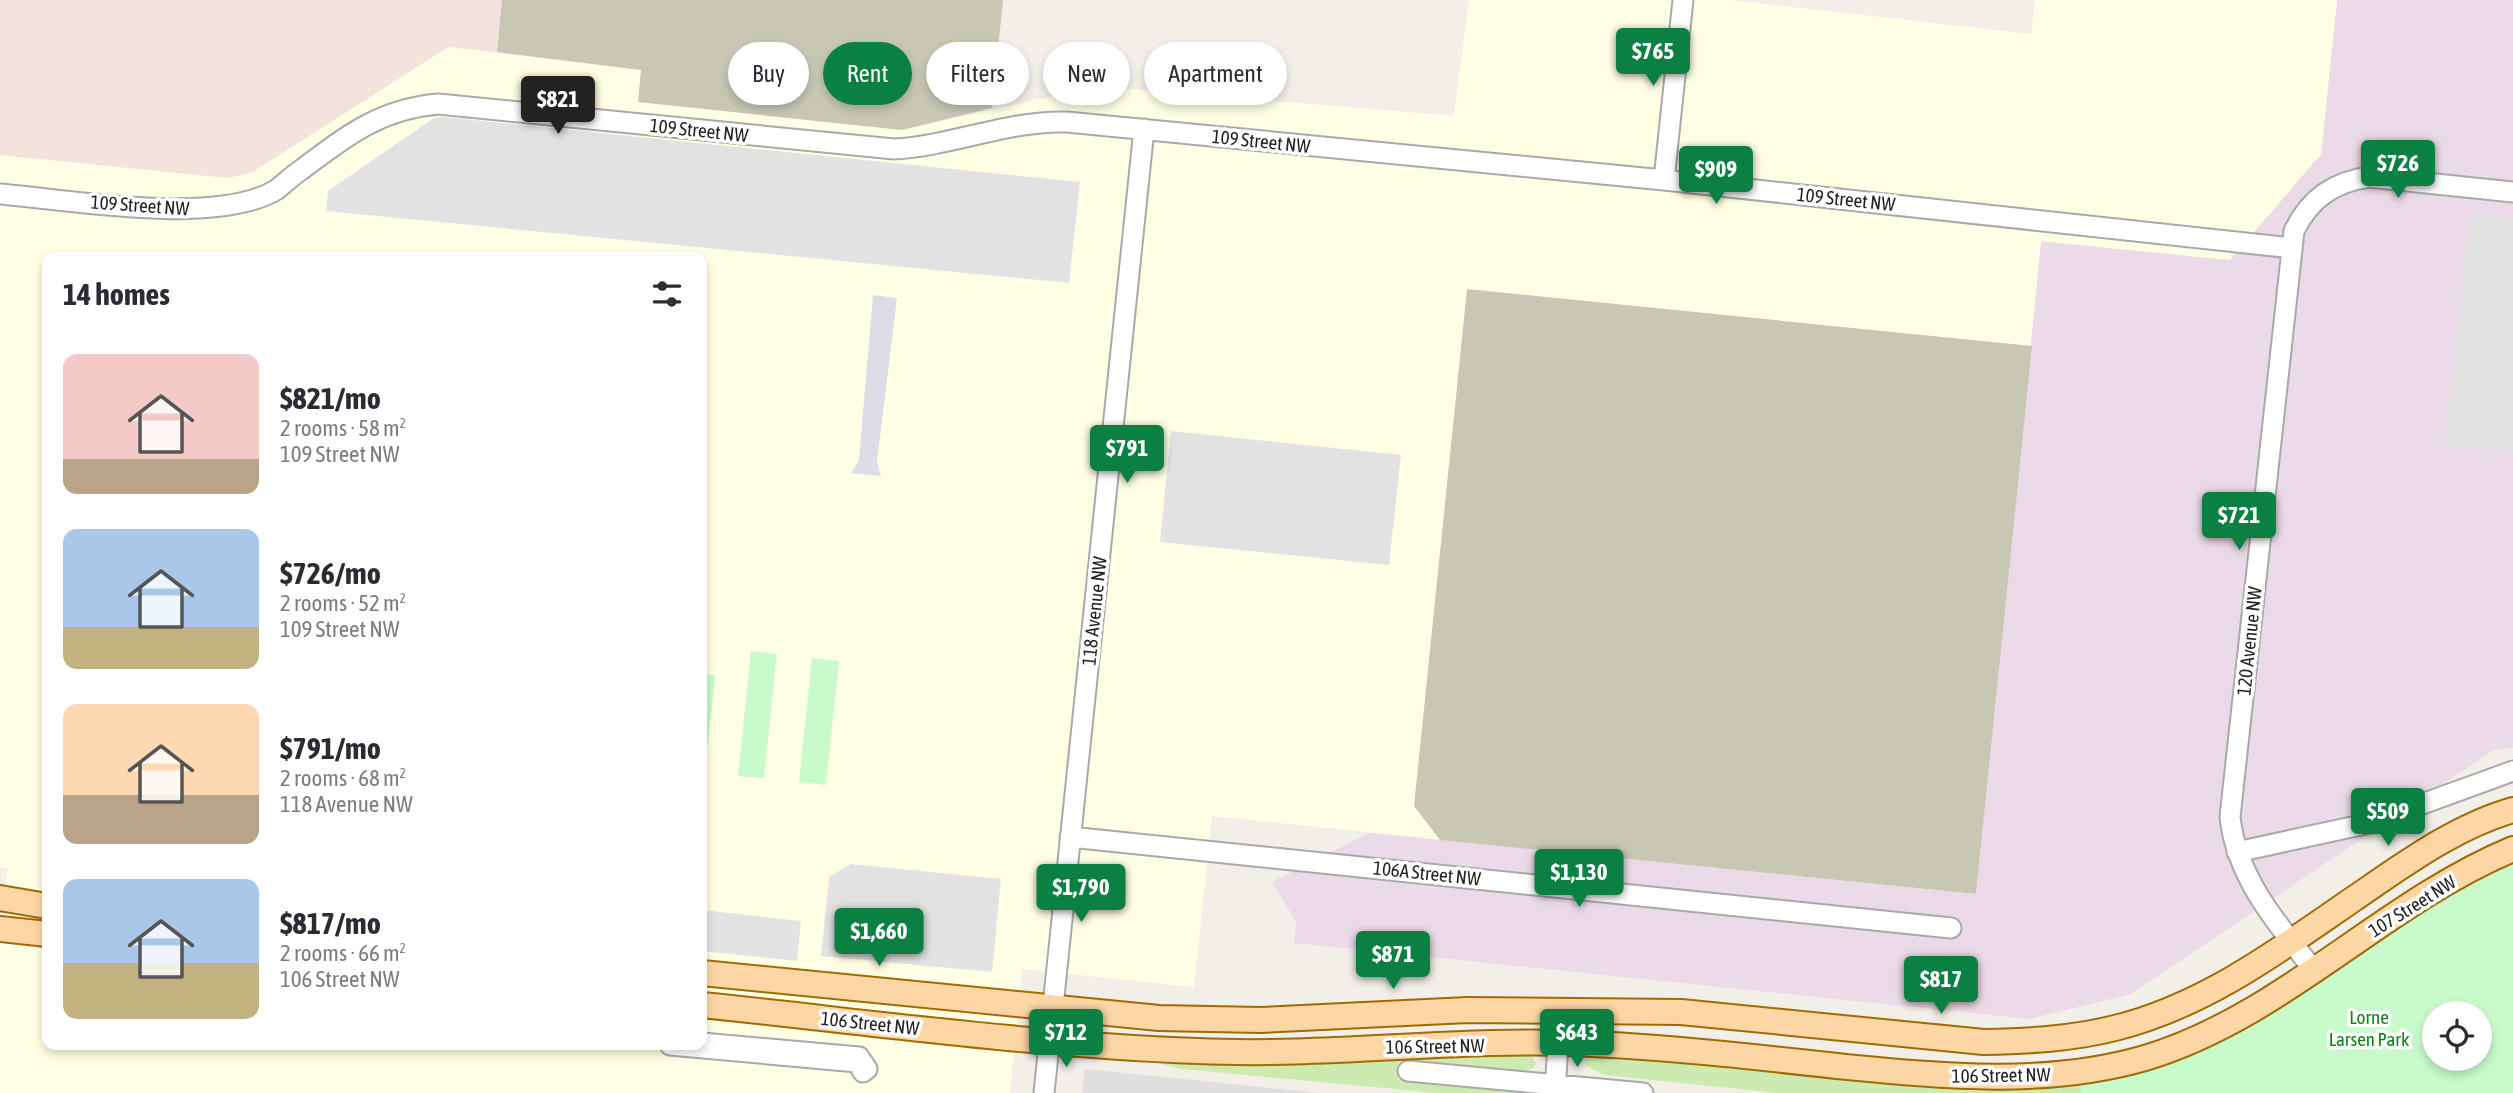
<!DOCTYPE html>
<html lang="en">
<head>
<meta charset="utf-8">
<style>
  :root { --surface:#fff; --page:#f2f2f3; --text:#2b2b33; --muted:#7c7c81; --accent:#0b8043 }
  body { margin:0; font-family:"Asap Condensed",sans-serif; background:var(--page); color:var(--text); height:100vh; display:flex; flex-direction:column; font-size:26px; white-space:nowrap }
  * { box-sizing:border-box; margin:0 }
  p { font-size:23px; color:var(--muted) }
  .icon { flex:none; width:38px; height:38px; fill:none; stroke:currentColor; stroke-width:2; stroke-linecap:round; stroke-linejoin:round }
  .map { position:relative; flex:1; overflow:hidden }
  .panel { position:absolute; left:42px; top:252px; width:665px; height:798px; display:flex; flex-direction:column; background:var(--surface); border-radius:14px; box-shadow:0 4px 10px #0003 }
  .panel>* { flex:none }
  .top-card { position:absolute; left:728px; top:42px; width:665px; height:63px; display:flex; gap:14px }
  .controls { position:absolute; left:2422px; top:1001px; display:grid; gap:14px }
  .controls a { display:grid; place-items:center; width:70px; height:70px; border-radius:50%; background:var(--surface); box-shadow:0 4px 10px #0003; font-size:35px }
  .price { position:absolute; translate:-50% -60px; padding:0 16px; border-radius:7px; background:var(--accent); color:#fff; font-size:23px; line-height:46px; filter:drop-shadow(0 2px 4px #0008) }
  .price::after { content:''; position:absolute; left:50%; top:42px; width:21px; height:16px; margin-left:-10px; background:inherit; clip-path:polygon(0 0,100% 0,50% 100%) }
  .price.selected { background:#222; color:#fff }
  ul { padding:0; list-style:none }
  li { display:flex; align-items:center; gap:21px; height:175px; padding:0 21px }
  li span { display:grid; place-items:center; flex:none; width:196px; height:140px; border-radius:14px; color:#555 }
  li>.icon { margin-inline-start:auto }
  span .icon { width:84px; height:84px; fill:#fffc; stroke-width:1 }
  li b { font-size:30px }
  h2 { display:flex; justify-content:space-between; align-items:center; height:84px; padding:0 21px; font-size:30px }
  .pill { padding:0 24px; border-radius:32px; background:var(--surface); box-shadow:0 4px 10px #0003; font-size:24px; line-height:63px }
  .pill.selected { background:var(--accent); color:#fff }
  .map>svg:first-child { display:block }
  .residential { fill:#e0dfdf }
  .industrial { fill:#ebdbe8 }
  .education { fill:#ffffe5; fill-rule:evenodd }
  .military { fill:#f3e3dd }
  .construction { fill:#c7c7b4 }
  .grass { fill:#cdebb0 }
  .park { fill:#c8facc; fill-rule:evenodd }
  .parking { fill:#e2e2e2 }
  .plaza { fill:#dddde8 }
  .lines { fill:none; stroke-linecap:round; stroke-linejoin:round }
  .minor-casing { stroke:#a9a9a9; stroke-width:23 }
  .major-casing { stroke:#a06b00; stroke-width:28 }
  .minor { stroke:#fff; stroke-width:19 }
  .major { stroke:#fcd6a4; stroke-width:24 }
  .labels { text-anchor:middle; stroke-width:7; stroke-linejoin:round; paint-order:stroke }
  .street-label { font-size:19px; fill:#222; stroke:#fff }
  .park-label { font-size:19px; fill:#0c8416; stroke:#fff }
</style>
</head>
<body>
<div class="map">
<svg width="2513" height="1093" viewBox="0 0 2513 1093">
  <rect width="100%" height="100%" fill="#f2efe9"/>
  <path class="residential" d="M1085,1069l235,24h-238z"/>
  <path class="industrial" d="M2337,0h176v748l-19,2 -363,244 -102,25 -735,-76 2,-21 -24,-40 97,-49 607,61 65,-653 189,19 91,-106z"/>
  <path class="education" d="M1469,0h260l302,34 4,-34h302l-16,154 -91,106 -189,-19 -65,653 -764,-78 -18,171 -172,-18 -12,124h-1010v-158l7,-66 -7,-2v-712l228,23 25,-6 195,-125 193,23 -2,32 263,28 136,-31 80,-11 336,28zM47,257h655v788h-655z"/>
  <path class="military" d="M0,0h502l-5,52 -49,-5 -195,125 -25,6 -228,-23z"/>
  <path class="construction" d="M502,0h501l-11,108 -90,22 -264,-28 3,-32 -144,-18z
    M1467,289l565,57 -56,548 -536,-54 -26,-34z"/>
  <path class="grass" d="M1526,1054l7,3 3,7 -3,4 -15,5 -111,-12 -9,2v17l120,13h-81l-256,-24 -31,-8 113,2z
    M1601,1055l372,36 105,-5 4,7h-306l-171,-18 -19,-9 -1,-7z"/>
  <path class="park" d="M751,651l26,3 -13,124 -26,-2z
    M812,658l27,3 -13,124 -27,-3z
    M702,674l13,1 -7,70 -6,-1z
    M2513,862v231h-431l-4,-7c74,-13 142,-40 206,-80 76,-48 146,-109 229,-144zM2434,1013h46v46h-46z"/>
  <path class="parking" d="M444,117l636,65 -11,101 -743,-72 2,-20 106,-73z
    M2470,214l43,4v234l-68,-7z
    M1171,431l230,24 -12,110 -229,-23z
    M851,864l150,15 -9,93 -171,-16 8,-79z
    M702,910l99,11 -4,40 -95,-10z"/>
  <path class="plaza" d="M873,295l24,3 -20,164 4,14 -30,-3 8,-13z"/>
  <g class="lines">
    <defs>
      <path id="minor" d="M1664,180l19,-180
        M0,194c70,6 216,32 276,-4 8,-6 16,-14 25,-20 45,-34 79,-61 137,-66l456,45c58,-3 115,-29 173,-27l597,58 628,68
        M1070,837l881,91
        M2237,852l133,-29 143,-52
        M2313,969c-36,-45 -77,-93 -83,-152l64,-586c16,-33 40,-49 75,-54l144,15
        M670,1045l187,17 6,10 4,-3 -8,-12 -157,-14
        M1408,1071l235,22
        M1044,1093l100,-964
        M1555,1093l3,-50"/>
      <path id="major" d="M0,898l47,8
        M0,929l47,5
        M702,973l457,45 102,2 207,-10 213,2 303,30c44,-1 88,-3 131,-14 89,-22 163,-77 237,-128 50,-34 102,-73 161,-90
        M702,1005c165,17 330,40 496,46 132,6 264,-14 395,-7 82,4 163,13 244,22 103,10 208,21 308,-8 137,-41 238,-155 368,-209"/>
    </defs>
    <use href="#minor" class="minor-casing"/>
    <use href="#major" class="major-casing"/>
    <use href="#minor" class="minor"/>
    <use href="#major" class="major"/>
  </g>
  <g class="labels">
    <g class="street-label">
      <text transform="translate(699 130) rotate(6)" y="7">109 Street NW</text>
      <text transform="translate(1261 141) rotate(6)" y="7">109 Street NW</text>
      <text transform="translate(1846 199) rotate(6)" y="7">109 Street NW</text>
      <text transform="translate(140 205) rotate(4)" y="7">109 Street NW</text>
      <text transform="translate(1094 611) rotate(-84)" y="7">118 Avenue NW</text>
      <text transform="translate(2249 641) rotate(-84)" y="7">120 Avenue NW</text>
      <text transform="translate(1427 873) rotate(6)" y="7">106A Street NW</text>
      <text transform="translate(2412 906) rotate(-32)" y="7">107 Street NW</text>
      <text transform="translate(870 1023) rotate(6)" y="7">106 Street NW</text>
      <text transform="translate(1435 1046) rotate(-1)" y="7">106 Street NW</text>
      <text transform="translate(2001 1075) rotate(-1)" y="7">106 Street NW</text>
    </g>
    <g class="park-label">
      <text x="2369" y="1024">Lorne<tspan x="2369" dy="22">Larsen Park</tspan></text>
    </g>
  </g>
</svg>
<div class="controls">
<a><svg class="icon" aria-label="locate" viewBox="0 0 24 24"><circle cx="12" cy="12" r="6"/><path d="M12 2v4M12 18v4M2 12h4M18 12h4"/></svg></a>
</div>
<b class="price" style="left:1653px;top:88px">$765</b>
<b class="price selected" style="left:558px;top:136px">$821</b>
<b class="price" style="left:2398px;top:200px">$726</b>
<b class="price" style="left:1716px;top:206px">$909</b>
<b class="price" style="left:1127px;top:485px">$791</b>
<b class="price" style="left:2239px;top:552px">$721</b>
<b class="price" style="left:2388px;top:848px">$509</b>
<b class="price" style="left:1579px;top:909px">$1,130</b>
<b class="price" style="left:1081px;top:924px">$1,790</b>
<b class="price" style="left:879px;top:968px">$1,660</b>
<b class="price" style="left:1393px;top:991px">$871</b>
<b class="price" style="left:1941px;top:1016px">$817</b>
<b class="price" style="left:1066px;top:1069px">$712</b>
<b class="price" style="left:1577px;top:1069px">$643</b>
<div class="top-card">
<a class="pill">Buy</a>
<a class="pill selected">Rent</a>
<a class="pill">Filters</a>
<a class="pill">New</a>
<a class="pill">Apartment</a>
</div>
<section class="panel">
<h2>14 homes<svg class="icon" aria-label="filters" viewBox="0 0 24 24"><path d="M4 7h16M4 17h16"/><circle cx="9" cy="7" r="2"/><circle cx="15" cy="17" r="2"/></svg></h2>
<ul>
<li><span style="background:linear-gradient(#f6c9c9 75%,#b9a48a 0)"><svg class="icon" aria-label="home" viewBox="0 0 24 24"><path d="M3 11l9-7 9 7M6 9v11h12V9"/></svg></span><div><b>$821/mo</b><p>2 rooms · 58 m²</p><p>109 Street NW</p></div></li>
<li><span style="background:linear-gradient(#a9c7e8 70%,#c2b280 0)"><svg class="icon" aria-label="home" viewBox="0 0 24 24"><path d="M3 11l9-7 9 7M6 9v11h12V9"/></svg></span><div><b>$726/mo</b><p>2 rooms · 52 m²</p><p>109 Street NW</p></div></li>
<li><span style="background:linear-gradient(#ffd9b3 65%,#b9a48a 0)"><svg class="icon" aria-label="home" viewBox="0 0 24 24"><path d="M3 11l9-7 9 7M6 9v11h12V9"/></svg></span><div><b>$791/mo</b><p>2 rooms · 68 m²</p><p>118 Avenue NW</p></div></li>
<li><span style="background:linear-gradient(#a9c7e8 60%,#c2b280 0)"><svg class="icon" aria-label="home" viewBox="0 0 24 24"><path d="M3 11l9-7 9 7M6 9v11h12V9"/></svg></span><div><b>$817/mo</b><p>2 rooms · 66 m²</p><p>106 Street NW</p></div></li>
</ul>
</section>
</div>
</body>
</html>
